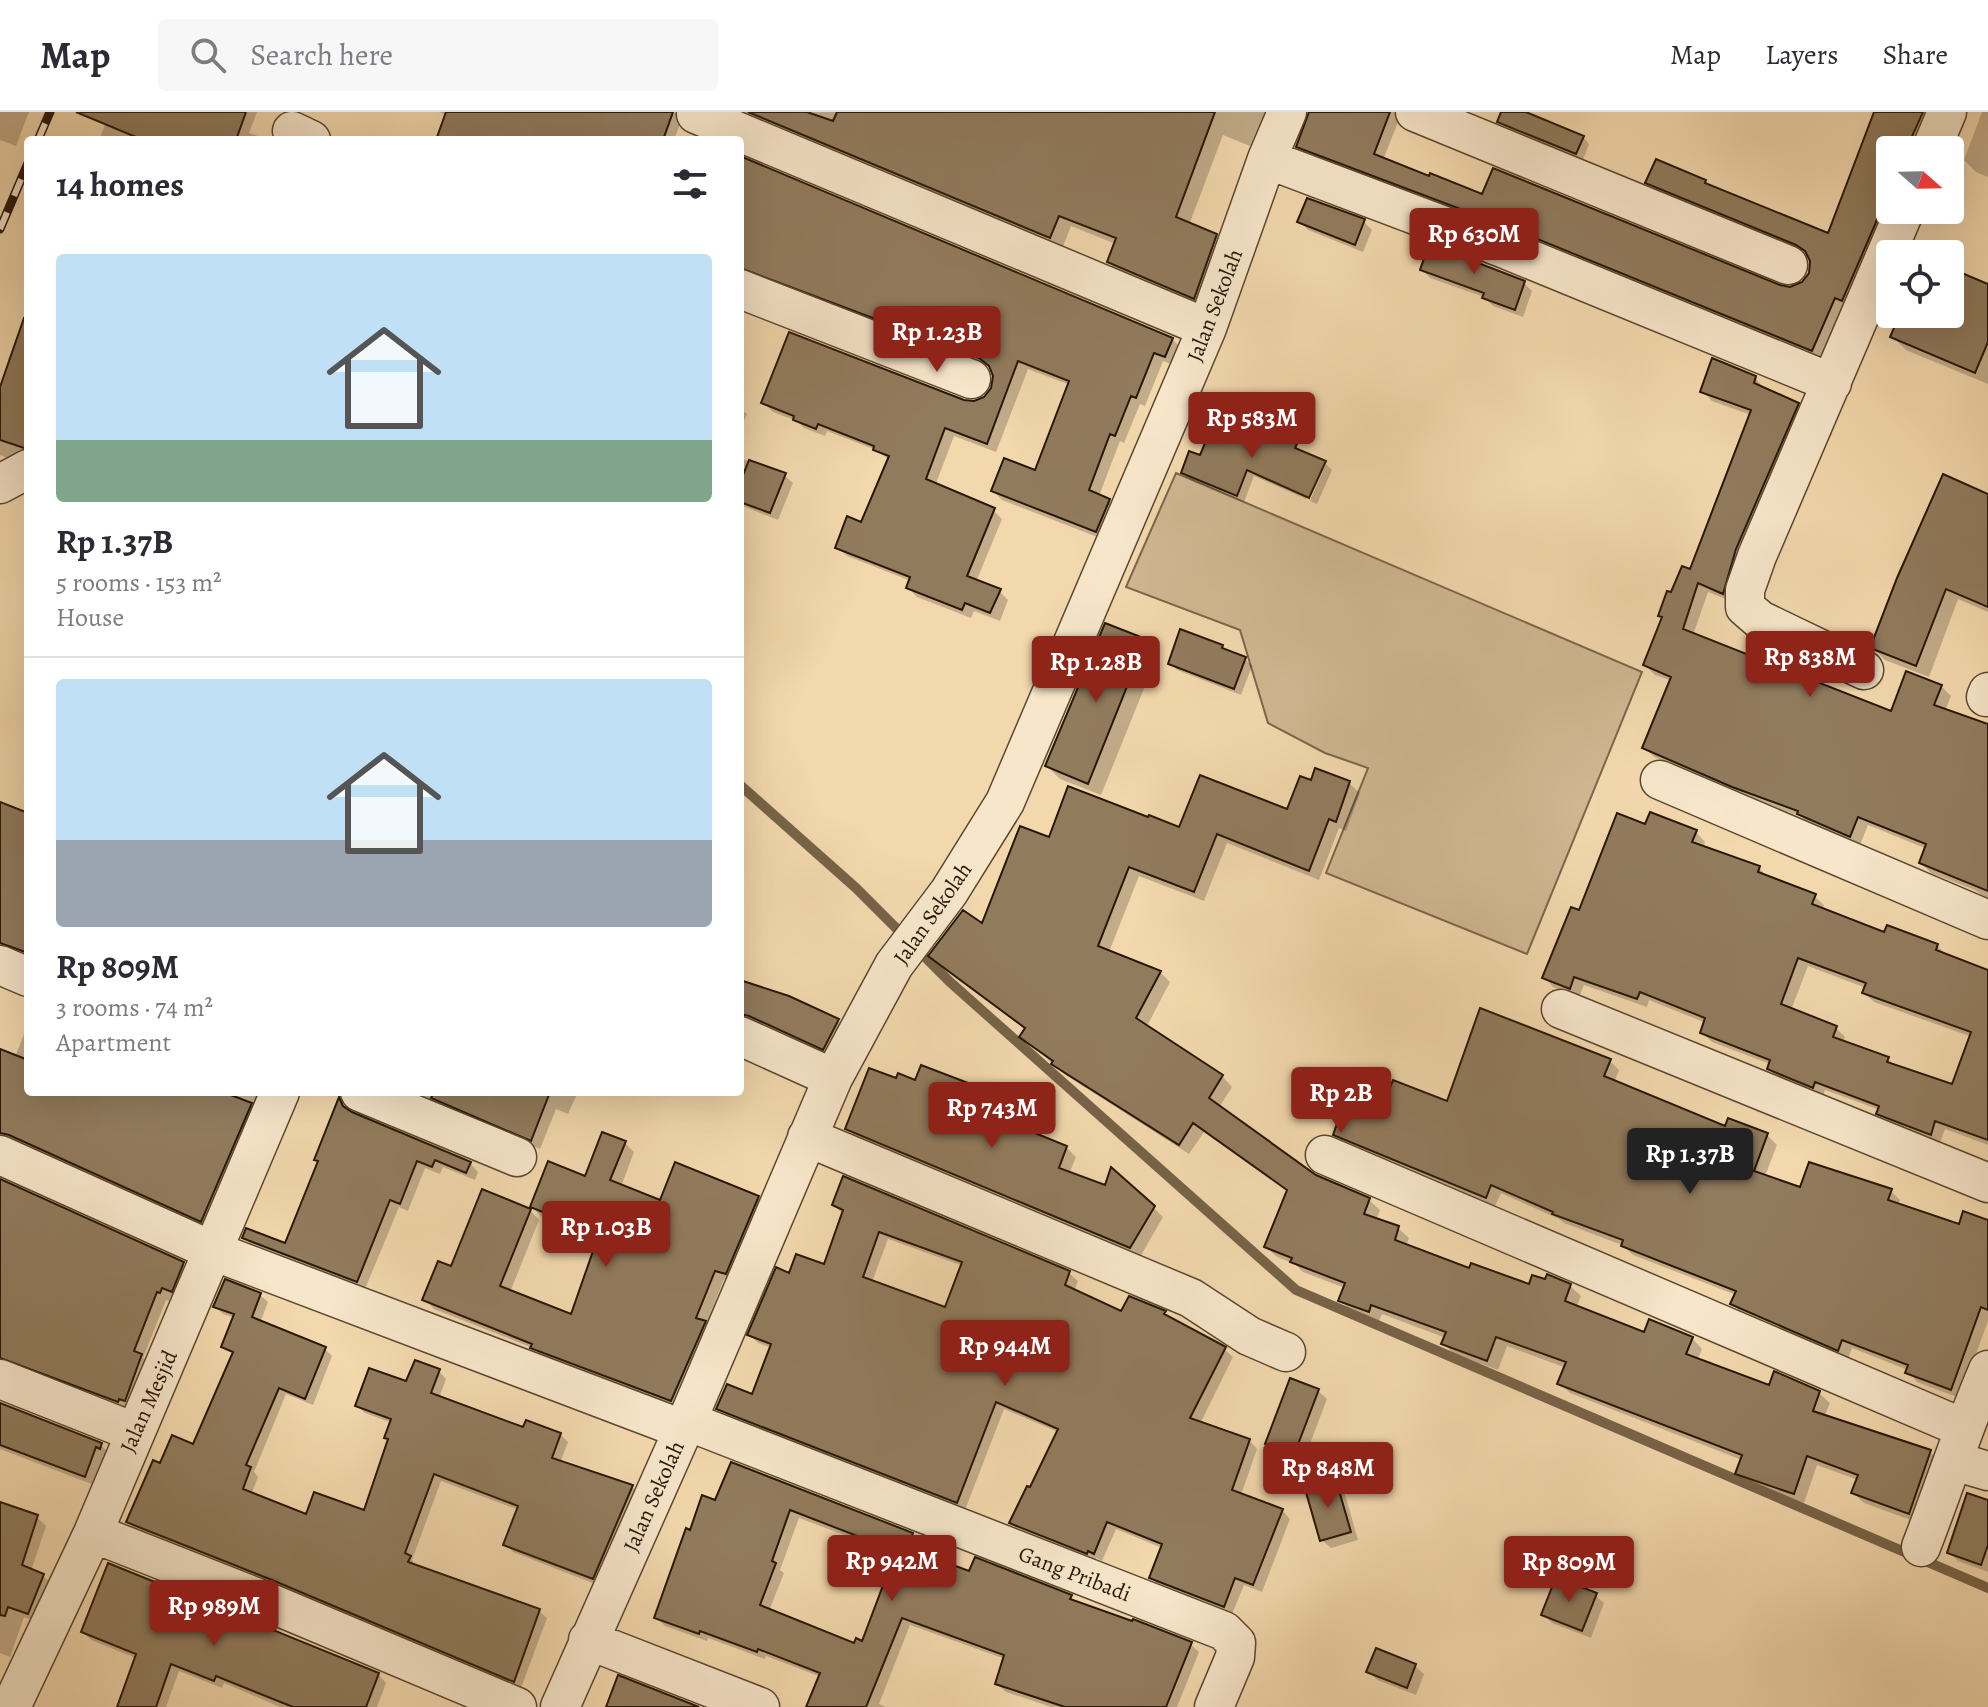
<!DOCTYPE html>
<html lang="en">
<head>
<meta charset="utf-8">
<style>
  :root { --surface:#fff; --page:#f7f7f7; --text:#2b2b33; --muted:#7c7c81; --line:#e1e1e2; --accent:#8f2418 }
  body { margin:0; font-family:Alegreya,serif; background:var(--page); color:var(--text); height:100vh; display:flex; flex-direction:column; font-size:30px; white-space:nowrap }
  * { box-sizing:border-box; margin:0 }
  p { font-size:26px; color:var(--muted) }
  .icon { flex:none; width:44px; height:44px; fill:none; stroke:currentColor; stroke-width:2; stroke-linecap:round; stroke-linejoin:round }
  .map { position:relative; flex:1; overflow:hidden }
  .side { position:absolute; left:24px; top:24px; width:720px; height:960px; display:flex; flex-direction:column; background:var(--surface); border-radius:8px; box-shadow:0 8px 32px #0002 }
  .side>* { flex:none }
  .needle { width:52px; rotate:110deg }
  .buttons { position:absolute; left:1876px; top:24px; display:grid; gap:16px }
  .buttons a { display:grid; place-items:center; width:88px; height:88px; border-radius:8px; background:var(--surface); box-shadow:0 8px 32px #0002; font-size:40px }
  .price { position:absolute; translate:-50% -68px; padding:0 18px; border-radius:8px; background:var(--accent); color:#fff; font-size:26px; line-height:52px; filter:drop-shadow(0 2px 4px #0008) }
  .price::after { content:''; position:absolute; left:50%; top:48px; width:24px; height:18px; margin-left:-12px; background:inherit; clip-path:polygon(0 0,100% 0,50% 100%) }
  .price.current { background:#222; color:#fff }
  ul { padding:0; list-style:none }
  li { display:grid; align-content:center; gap:16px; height:424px; padding:0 32px }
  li+li { border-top:2px solid var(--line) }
  li span { display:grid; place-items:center; height:248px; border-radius:8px; color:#555 }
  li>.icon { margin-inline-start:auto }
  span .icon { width:144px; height:144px; fill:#fffc; stroke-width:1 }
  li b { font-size:34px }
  h2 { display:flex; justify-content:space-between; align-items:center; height:96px; padding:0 32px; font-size:34px }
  header { display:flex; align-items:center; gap:48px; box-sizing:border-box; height:112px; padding:0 40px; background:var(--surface); border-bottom:2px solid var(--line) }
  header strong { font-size:38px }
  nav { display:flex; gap:44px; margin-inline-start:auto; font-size:28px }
  .search { width:560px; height:72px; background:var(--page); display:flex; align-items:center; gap:20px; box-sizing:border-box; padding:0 28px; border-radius:8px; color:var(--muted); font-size:30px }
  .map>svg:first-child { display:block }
  .green { fill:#d0b791; stroke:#7c674c; stroke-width:2 }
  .shadow { fill:#0003; fill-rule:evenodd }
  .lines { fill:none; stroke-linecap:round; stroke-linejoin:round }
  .stream { stroke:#786348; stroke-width:10 }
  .building { fill:#917b5d; stroke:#271706; stroke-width:2; fill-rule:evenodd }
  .minor-casing { stroke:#5a4730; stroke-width:41 }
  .minor { stroke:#f7e6ca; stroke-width:38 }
  .rail-casing { stroke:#271706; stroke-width:9 }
  .rail { stroke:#f7e6ca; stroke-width:6; stroke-dasharray:18; stroke-linecap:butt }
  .labels { text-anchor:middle; stroke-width:7; stroke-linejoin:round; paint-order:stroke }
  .street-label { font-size:22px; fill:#271706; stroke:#f7e6ca }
</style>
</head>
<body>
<header>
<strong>Map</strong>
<div class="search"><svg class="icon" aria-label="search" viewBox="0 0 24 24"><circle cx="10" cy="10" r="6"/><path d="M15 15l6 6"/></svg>Search here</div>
<nav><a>Map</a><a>Layers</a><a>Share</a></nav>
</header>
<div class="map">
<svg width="1988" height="1595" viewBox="0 0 1988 1595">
  <rect width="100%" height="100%" fill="#f3d8ad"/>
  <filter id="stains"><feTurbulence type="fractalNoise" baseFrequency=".0025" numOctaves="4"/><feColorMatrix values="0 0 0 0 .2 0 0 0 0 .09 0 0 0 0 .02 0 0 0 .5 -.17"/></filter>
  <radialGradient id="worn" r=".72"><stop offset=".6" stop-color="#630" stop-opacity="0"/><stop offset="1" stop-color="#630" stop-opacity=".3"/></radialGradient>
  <path class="green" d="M1176,361l466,199 -115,282 -201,-81 42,-105 -43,-15 -57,-30 -28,-93 -114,-43z"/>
  <path class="shadow" d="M0,0h29l-13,34 -16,-6z
    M110,0h147l-8,21 21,7h-171z
    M439,0h235l8,7 -8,21h-216l-12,-25z
    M740,0h525l-15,34 -27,-11 -34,90 27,10 12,13 -22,62 -85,-36 -12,-12 7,-18 -45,-18 -9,23z
    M1311,0h91l-19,48 100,37 296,90 13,2 11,-6 7,-10 2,-12 -5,-8 -151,-62 -8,-9 57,-1 6,6 118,48 47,-123h60l-16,38h-30v60l-39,98 -8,-3 -23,53 -513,-204 -8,-8z
    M1503,0h17l63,25 6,7 -6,16 -77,-32 -7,-7z
    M1982,0h6v65l-12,-5 -12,-12z
    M740,46l432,181 9,9 -7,17 -11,-4 -18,45 -5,-2 -16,39 -4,-2 -21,55 10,4 9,9 -13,31 -103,-40 -9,-9 43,-19 34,-87 -42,-16 -32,83 -42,-16 -19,50 58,24 9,9 -26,63 23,9 9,9 -8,21 -26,-10 -3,7 -54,-21 -9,-9 3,-7 -64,-25 -9,-9 24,-23 27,-64 -13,-10 -49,-19 -2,5 -21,-8 -7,-7 -24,-9 -9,-9h211l12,-6 7,-10 1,-12 -5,-8 -231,-90 -19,-1z
    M1363,109l9,9 -9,22 -55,-22 -8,-8z
    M1422,158l102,13 8,8 -9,26 -30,-11 -9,-9 -54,-19z
    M1950,158l38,16v98l-82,-34 -13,-13 9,-23h48z
    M28,205v137l-9,8 -19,-7v-62l11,-31 -3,-3z
    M1755,265l9,12 34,15 9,10 -74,188 -25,-10 -15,43 199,79 49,-28 10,10 -6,15 43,16v173l-13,-10 -44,-17 -10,-10 6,-14 -59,-24 -8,20 -51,-21 -7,-7 -58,-21 -90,-39 -10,-10 28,-66 -17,-6 -10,-10 18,-46 -3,-3 31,-45 60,-156 -39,-14 -10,-10z
    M740,296l7,6 -7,16z
    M1296,334l7,7 19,10 -16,36 -52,-23 -10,26 -53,-22 -8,-7 18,-15z
    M740,341l5,7 39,15 9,8 -15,37 -33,-13 -5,-5z
    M1326,352l6,6 -15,34 -7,-3z
    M1988,384v116l-30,-13 -29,78 -44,-17 -12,-12z
    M1145,529l13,13 -57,141 -41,-16 -13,-13z
    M1222,535l5,5 18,7 7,7 -11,29 -64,-25 -7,-7z
    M1312,670l37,1 11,10 -14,38 -7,-3 -20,52 -92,-37 -23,58 -65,-25 -30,76 51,20 10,10 -24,46 76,48 10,11 -12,19 95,71 54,23 11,10 -4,10 22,8 11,10 -3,8 65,25 59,16 40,-1 11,10 -5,12 69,27 47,3 10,11 -5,12 73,26 49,6 11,10 -6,14 106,35 10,10 -21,61 -55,-20 -11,-10 5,-13 -41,-15 -13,38 -56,-19 -11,-10 5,-14 -172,-67 -11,-10 7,-15 -59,-22 -9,24 -44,-16 -10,-10 2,-6 -64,-24 -3,7 -28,-10 -10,-10 4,-13 -42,-16 -8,-8 -18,-7 -11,-10 22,-56 -84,-59 -15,22 -125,-80 -42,-38 4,-6 -95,-74 52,-30 67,-87 130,-10 109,-17z
    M0,692l28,11v142l-28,-5z
    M1646,714l50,6 9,10 -2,6 56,20 10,10 45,18 10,9 -2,5 63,25 52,11 10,9 41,17v173l-43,-16 -5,14 -52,-20 -9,-10 1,-3 -55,-20 -2,6 -45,-18 -9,-9 1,-5 -58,-22 -10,-9 4,-10 -57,-23 -2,7 -63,-22 -5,12 -26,-10 -9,-10 36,-64zM1808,854l58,22 -2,5 10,9 98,35 -18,50 -58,-19 -8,-9 -45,-16 2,-6 -9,-9 -45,-18z
    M740,870l48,16 50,23 10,9 -15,28 -93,-32z
    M28,912v68h237l-55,137 -210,-91v-87l15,6z
    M1610,949l9,9 -5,13 112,46 3,-8 38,14 10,10 -12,31 36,14 90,1 9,9 -2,5 62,21 28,-3v98l-28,77 -43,-16 -9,-12 -56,-22 -4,11 -106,-45 -9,-10 3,-9 -103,-40 -11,-10 -58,-22 -5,-4 -58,-26 -6,13 -150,-62 -10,-10 50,-29 63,-2z
    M897,968l130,28 9,9 -6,16 36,14 10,10 -7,17 85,34 9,9 -23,40 -283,-119 -9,-9z
    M407,980h171l-10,22 -12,-5 -16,40z
    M340,989l9,12 121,50 8,9 -3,8 -32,-13 -3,7 -15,-6 -17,43 -9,-4 -34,82 -113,-43 -8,-8 42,8 34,-83z
    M625,1031l9,9 -13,35 40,16 97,-6 9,10 -32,75 -11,-3 -18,46 8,8 -33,77 -139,-53 -7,-8 -101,-40 -9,-10 27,-30 78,-59 9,10 -29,72 62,24 28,-77 -59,-23 -9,-9 54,-29z
    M0,1069l183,83 9,9 -11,26 -10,-3 -2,5 -3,-1 -23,58 7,7 -23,45 -127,-42z
    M834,1093l235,68 9,8 -4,10 48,22h43l8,8 51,28 9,8 -33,67 49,16 8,9 -16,46 41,15 8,9 -28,73 -18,-7 -12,29 -73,-28 -8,-9 11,-29 -46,-19 -14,32 -6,-3 -1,3 -76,-30 -8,-8 20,-33 27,-58 -54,-23 -39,101 -238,-93 -9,-9 35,-11 19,-49 -14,-5 -8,-8 40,-60 35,-9 18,-52zM888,1127l75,27 -17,43 -74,-27z
    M260,1183l8,7 -8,21 65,26 7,7 -19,49 -27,-11 -32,78 4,5 -7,18 57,22 57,-5 25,-71 2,-18 -27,-10 -8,-7 82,-35 7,8 -7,19 85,32 36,4 8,8 -8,21 72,24 7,7 -39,92 -87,-34 -7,-8 13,-34 -78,-29 -29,79 5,7 122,44 8,7 -26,70 -240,-101 -145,-57 -8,-8 33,-56 33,-20 40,-91 -11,-9 12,-28 -12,-4 -8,-8z
    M1318,1279l9,8 -24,63 -27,-10 -8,-9z
    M0,1293l101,40 9,9 -1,2 -4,-1 -11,30 -94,-36z
    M732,1352l180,71 8,8 -4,11 54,19 100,24 8,7 112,40 9,8 -22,55h-126l-45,-15 -9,-8 8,-25 -95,-34 -31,79 7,3h-78l13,-30 -55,-21 -1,3 -57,-21 -1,3 -42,-15 -9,-9 35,-84 25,-31zM799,1406l98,37 -34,88 -8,2 -86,-34 15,-38 -4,-3z
    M1336,1371l8,8 14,49 -27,8 -9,-8z
    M1988,1390v70l-30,-11 -8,-8z
    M0,1391l37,14 9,9 -15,45 12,5 9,8 -15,38 -13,-5 -14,40 -10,-4z
    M1595,1483l9,8 -13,35 -39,-15 -9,-9z
    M83,1520l295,42 8,9 -9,24h-97l-56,-24 -2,5 -43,-17 -13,36h-46l16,-49 -45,-18z
    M1415,1554l9,8 -8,21 -39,-15 -8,-8z"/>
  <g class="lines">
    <path class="stream" d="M740,673l116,103 94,94 346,308 692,298"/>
  </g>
  <path class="building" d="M76,0h170l-10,28h-93z
    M446,0h227l-10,28h-227z
    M748,0h59l26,9 4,-9h378l-39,105 41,17 -23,65 -87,-37 9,-24 -57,-22 -9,22z
    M1309,0h81l-16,42 55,22 1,-3 52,21 11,-26 287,117 10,2 12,-5 7,-9 1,-12 -5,-10 -9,-6 -151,-62 11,-24 50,21 -1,3 123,50 46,-121h49l-17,38h-16v35l-16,42 -32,74 -7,-3 -23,53 -304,-124 -212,-80z
    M1501,0h25l58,24 -8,18 -79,-32z
    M740,44l433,182 -8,19 -11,-4 -18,45 -5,-2 -16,40 -5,-2 -21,56 21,9 -14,33 -105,-41 13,-33 31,12 34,-89 -51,-20 -31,83 -42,-16 -19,51 69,29 -28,68 34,13 -11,24 -25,-10 -3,7 -56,-22 4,-11 -75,-29 12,-32 14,6 28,-66 -16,-6 1,-4 -56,-22 -2,5 -23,-9 1,-4 -33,-13 28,-71 175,68 10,1 10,-4 7,-9 2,-12 -4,-10 -10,-8 -239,-90z
    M1307,86l58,21 -10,26 -58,-23z
    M1429,132l96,37 -10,29 -33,-12 2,-5 -64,-23z
    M1950,156l38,16v58l-13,31 -85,-36 10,-23h50z
    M24,206l4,1v128l-4,1 -24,-8v-53z
    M1712,246l44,18 -2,7 45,20 -63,146 -13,45 -25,-11 -15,46 208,82 15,-40 36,14 -8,20 54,19v167l-69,-28 7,-19 -68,-27 -8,20 -53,-23 1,-3 -66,-24 -90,-39 29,-71 -28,-12 19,-48 -4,-1 9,-25 4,1 11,-26 8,3 61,-159 -51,-18z
    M1217,303l52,21 1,-3 27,11 -2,4 31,13 -17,37 -62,-28 -10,26 -56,-23 8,-22 11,4z
    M749,348l37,13 -16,40 -30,-11v-19z
    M1943,362l45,20v113l-42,-18 -30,77 -46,-18 27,-70z
    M1105,511l41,16 -58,145 -43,-18z
    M1180,517l43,16 -1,3 24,9 -12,32 -66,-25z
    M1315,656l35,13 -14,41 -7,-3 -20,52 -92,-37 -23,58 -65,-25 -31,79 63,25 -25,47 87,57 -14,23 107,77 54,23 -6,16 35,12 -4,14 74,28 2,-5 58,21 3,-9 13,4 2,-5 24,10 -6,17 79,31 5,-13 44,18 -7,17 83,31 5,-14 46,20 -7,20 118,39 -22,64 -58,-21 7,-18 -51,-19 -13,38 -59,-20 7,-19 -185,-71 9,-22 -70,-25 -9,24 -46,-17 5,-12 -75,-27 -2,7 -31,-11 7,-18 -55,-21 2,-4 -28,-11 23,-57 -94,-67 -14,22 -128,-81 2,-3 -34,-24 6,-9 -97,-72 35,-46 19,13 38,-97 29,11 19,-51 80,31 1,-2 30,12 21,-52 87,34 13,-33 11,4z
    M0,690l28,11v140l-28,-10z
    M1650,700l47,18 -5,12 68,24 -2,6 58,22 -4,10 72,28 3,-7 51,19 -2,6 52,20v170l-53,-19 -4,14 -55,-21 3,-8 -64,-24 -2,6 -46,-19 3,-9 -70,-27 5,-15 -65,-26 -3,7 -63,-22 -4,12 -28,-11 29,-71 8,3 38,-97 28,11zM1798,846l68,25 -4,10 109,39 -19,52 -65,-22 2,-5 -56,-20 4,-11 -56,-22z
    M740,868l49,16 50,23 -16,31 -74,-34 -9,-2z
    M1480,896l131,51 -7,17 121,50 3,-8 40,15 -14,38 46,16 9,-25 83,27 -4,11 71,24 4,-13 25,9v90l-7,-3 -30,83 -46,-17 3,-8 -66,-25 -4,11 -108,-47 6,-13 -115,-45 2,-6 -71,-26 1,-2 -62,-27 -5,13 -153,-63 16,-45 35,12 9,-22 54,21z
    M0,937l28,11v32h195l29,11 -51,119 -192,-87 -9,-2z
    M921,953l107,41 -8,21 47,19 -8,22 46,17 6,-18 44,39 -25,42 -285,-119 24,-61 27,10 2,-5 17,7z
    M434,980h116l-19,49 -100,-43z
    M339,985l4,9 9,6 119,50 -5,11 -31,-13 -3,7 -15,-6 -17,43 -10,-4 -33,82 -115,-44 4,-10 39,15 33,-82 -4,-1z
    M602,1020l24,9 -16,39 50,20 15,-38 84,34 -33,78 -11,-3 -19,47 10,3 -35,80 -141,-53 2,-4 -110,-44 16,-39 13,5 31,-77 49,20 -31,77 71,28 28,-80 -69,-27 18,-46 37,15z
    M843,1064l227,95 -5,14 56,26 8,-15 37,15 -2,3 62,33 -36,71 60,21 -18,51 51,19 -30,76 -18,-7 -11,29 -75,-29 13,-34 -55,-22 -13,32 -6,-3 -1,3 -78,-31 18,-37 3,1 28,-58 -62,-27 -39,101 -241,-94 11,-25 25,10 19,-50 -24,-9 29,-68 13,6 7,-19 28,10 19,-54 -11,-5zM879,1120l83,30 -17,45 -82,-30z
    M0,1067l184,83 -12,30 -10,-4 -2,5 -3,-1 -23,59 8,3 -17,47 -6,-2 -1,3 -118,-44z
    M225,1167l36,14 -9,24 74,30 -21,52 -26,-11 -33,77 5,2 -8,22 63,25 8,-22 50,18 24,-71 -4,-1 7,-19 -36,-13 14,-38 37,13 9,-21 25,9 -9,24 92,34 3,-7 35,13 -9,25 81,27 -40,94 -90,-34 15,-39 -84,-32 -29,79 6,3 -3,6 132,47 -26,73 -242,-102 -146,-58 27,-62 7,3 12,-28 21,9 40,-92 -12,-5 13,-33 -21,-7z
    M1290,1266l29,11 -25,66 -29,-11z
    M0,1291l102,40 -2,6 -4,-2 -11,30 -85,-32z
    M731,1350l182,71 -6,15 62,23 6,-14 97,38 -2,4 62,22 1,-2 59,23 -26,65h-101l-70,-23 9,-29 -102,-37 -36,89h-60l14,-34 -62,-24 -1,3 -57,-21 -1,3 -45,-16 32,-90 4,2 12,-35 13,5zM790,1398l106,41 -34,90 -6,-3 -2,5 -94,-38 16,-42 -4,-2z
    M1336,1368l15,52 -31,9 -15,-52z
    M1967,1381l21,7v45l-7,20 -34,-12z
    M0,1390l38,13 -16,50 22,9 -16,40 -20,-7 -3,9 -5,-1z
    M108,1451l271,110 -13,34h-73l-77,-31 -2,5 -43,-17 -15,43h-39l19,-53 -55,-22z
    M1556,1465l41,16 -15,38 -41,-16z
    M1376,1536l40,16 -9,24 -41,-16z
    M618,1563l81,32h-93z"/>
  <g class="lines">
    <defs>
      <path id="minor" d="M1415,0l373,153
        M696,2l511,214
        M292,19l19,9
        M1931,38l16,-38
        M1267,47l233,88 332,136
        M740,177l231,90
        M0,372l28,-15
        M1864,558l-104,-50 -15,-13v-17l12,-34 148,-346
        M1986,585l2,-5
        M1660,668l328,140
        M0,853l28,12
        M1561,897l427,174
        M740,924l93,42
        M360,980l157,65
        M807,1025l384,161 58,38 37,16
        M0,1043l213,96 469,178
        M1325,1043l638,273
        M0,1267l134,53
        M687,1309l537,210 12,12 -1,14 -21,50
        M1954,1349l34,10
        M93,1421l170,67 254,107
        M1921,1435c23,-59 42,-119 67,-177
        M588,1528l172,67
        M11,1595l82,-174 187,-441
        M560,1595l127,-286 146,-343 61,-113 55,-73 56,-90 202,-474 60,-169 20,-47"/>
    </defs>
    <use href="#minor" class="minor-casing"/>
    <use href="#minor" class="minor"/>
    <defs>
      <path id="rail" d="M38,28l12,-28
        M0,117l28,-66"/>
    </defs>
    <use href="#rail" class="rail-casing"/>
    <use href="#rail" class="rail"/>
  </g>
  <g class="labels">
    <g class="street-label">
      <text transform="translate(1214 193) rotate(-69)" y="8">Jalan Sekolah</text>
      <text transform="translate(932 801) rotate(-55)" y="8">Jalan Sekolah</text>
      <text transform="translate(148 1289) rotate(-66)" y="8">Jalan Mesjid</text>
      <text transform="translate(653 1384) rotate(-66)" y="8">Jalan Sekolah</text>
      <text transform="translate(1075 1461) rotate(21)" y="8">Gang Pribadi</text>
    </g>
  </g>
  <rect width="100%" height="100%" filter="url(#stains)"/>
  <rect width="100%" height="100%" fill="url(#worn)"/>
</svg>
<div class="buttons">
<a><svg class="needle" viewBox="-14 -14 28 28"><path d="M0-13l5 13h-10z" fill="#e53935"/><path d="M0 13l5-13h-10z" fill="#7c7c81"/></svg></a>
<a><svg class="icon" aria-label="locate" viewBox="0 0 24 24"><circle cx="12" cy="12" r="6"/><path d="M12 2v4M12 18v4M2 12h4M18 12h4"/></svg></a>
</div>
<b class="price" style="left:1474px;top:164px">Rp 630M</b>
<b class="price" style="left:937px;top:262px">Rp 1.23B</b>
<b class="price" style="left:1252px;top:348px">Rp 583M</b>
<b class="price" style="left:1810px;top:587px">Rp 838M</b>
<b class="price" style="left:1096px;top:592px">Rp 1.28B</b>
<b class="price" style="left:1341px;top:1023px">Rp 2B</b>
<b class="price" style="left:992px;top:1038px">Rp 743M</b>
<b class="price current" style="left:1690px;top:1084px">Rp 1.37B</b>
<b class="price" style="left:606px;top:1157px">Rp 1.03B</b>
<b class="price" style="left:1005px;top:1276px">Rp 944M</b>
<b class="price" style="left:1328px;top:1398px">Rp 848M</b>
<b class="price" style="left:892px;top:1491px">Rp 942M</b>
<b class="price" style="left:1569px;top:1492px">Rp 809M</b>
<b class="price" style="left:214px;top:1536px">Rp 989M</b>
<section class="side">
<h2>14 homes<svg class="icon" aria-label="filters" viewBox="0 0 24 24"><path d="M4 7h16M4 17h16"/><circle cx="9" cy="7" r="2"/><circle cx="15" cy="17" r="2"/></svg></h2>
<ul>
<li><span style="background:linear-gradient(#bfe0f5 75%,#7fa58c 0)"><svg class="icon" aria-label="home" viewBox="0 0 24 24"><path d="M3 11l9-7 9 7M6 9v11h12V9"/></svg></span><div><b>Rp 1.37B</b><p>5 rooms · 153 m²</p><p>House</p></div></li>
<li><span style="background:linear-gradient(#bfe0f5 65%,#9aa5b1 0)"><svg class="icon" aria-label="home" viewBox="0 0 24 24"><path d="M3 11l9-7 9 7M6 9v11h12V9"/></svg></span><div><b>Rp 809M</b><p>3 rooms · 74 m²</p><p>Apartment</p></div></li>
</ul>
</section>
</div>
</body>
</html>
